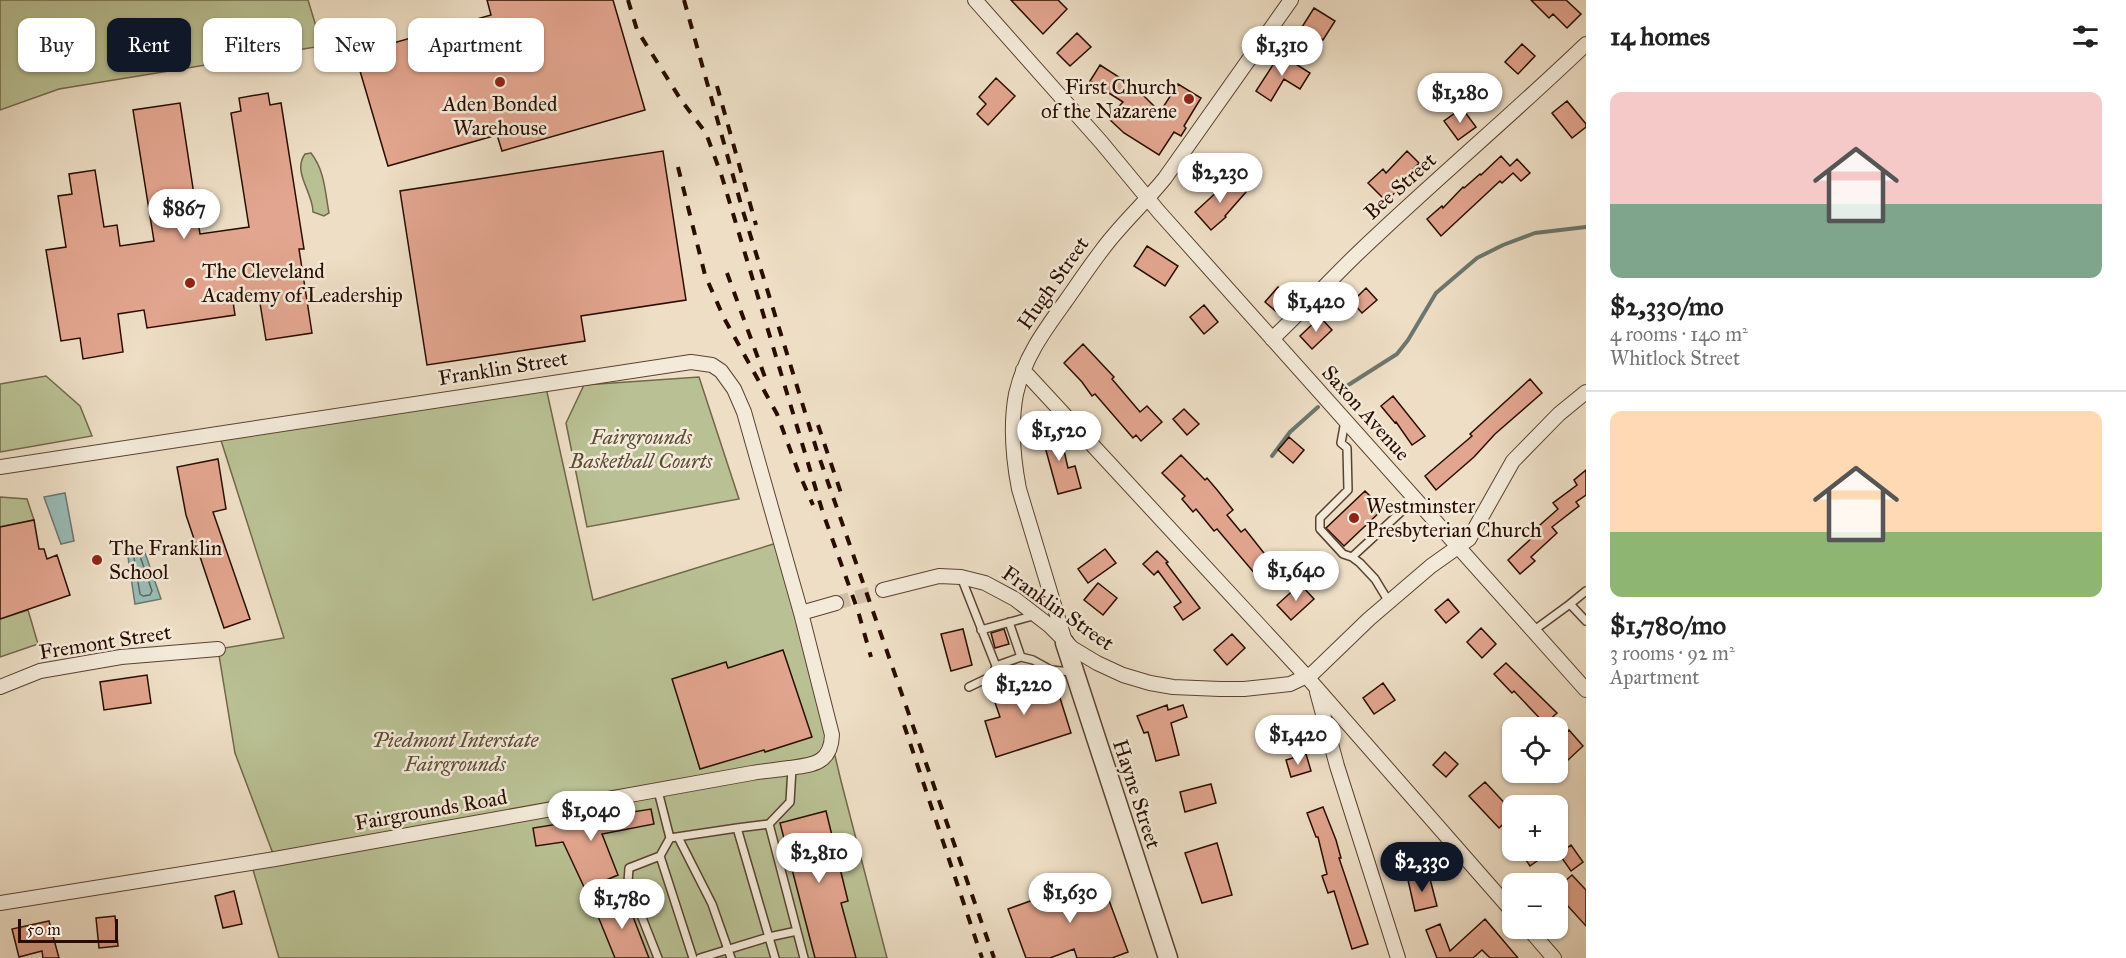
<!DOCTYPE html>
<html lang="en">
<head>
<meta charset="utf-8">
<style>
  :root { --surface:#fff; --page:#f2f2f2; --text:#222; --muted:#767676; --line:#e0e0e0; --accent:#111827 }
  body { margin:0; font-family:"IM FELL Great Primer",serif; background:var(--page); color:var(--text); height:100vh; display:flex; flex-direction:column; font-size:22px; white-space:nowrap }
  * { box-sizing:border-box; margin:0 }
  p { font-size:20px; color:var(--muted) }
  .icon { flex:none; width:33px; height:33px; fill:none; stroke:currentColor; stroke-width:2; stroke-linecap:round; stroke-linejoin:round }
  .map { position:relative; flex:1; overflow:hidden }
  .drawer { display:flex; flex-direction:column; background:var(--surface); width:540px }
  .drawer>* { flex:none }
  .banner { position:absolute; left:18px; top:18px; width:570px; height:54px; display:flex; gap:12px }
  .fabs { position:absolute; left:1502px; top:717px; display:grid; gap:12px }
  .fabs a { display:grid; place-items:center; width:66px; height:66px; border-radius:12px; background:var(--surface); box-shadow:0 2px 4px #0004; font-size:30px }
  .scale { position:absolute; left:18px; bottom:15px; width:100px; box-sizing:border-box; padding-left:6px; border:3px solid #2a0d00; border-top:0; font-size:16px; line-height:21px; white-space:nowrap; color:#2a0d00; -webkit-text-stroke:4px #f3ead9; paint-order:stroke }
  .price { position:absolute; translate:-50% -51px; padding:0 14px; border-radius:21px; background:#fff; color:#222; font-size:20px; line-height:39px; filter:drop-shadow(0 2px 3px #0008) }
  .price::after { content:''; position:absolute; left:50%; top:36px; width:18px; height:14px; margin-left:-9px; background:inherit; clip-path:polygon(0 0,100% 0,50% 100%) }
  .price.active { background:var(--accent); color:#fff }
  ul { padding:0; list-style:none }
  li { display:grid; align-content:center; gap:12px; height:318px; padding:0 24px }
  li+li { border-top:2px solid var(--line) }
  li span { display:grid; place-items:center; height:186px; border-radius:12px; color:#555 }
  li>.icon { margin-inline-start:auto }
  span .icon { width:108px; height:108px; fill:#fffc; stroke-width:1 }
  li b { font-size:26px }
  h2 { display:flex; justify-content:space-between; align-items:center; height:72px; padding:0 24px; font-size:26px }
  .pill { padding:0 21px; border-radius:12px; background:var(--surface); box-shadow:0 2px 4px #0004; font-size:21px; line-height:54px }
  .pill.active { background:var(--accent); color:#fff }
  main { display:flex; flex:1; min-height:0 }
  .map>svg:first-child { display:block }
  .green { fill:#b9c194; stroke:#72674a; stroke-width:1.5 }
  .water { fill:#99bcb7; stroke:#6d766e; stroke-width:1.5 }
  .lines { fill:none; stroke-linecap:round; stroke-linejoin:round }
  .shore { stroke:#62645c; stroke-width:1.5 }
  .stream { stroke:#6d766e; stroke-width:4 }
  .building { fill:#e2a58f; stroke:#2a0d00; stroke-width:1.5 }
  .minor-tunnel { stroke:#d0bfa7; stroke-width:14; stroke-dasharray:14 7; stroke-linecap:butt }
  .service-casing { stroke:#5b4131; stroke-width:10 }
  .minor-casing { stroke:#5b4131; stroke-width:16 }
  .tertiary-casing { stroke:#5b4131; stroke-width:21 }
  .service { stroke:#f3ead9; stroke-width:7 }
  .minor { stroke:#f3ead9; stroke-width:14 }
  .tertiary { stroke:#f3ead9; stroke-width:18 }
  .rail { stroke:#2a0d00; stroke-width:4; stroke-dasharray:10 10; stroke-linecap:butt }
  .poi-dot { fill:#8f2418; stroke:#f3ead9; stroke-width:2 }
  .labels { text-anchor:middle; stroke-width:5; stroke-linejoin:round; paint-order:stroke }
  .poi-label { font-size:21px; fill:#2a0d00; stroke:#f3ead9; text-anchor:start }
  .street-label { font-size:21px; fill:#2a0d00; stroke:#f3ead9 }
  .park-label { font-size:21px; font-style:italic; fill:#5c4c34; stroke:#f3ead9 }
</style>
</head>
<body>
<main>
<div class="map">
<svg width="1586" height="958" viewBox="0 0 1586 958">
  <rect width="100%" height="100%" fill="#eddec5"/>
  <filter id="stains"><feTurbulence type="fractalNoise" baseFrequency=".00333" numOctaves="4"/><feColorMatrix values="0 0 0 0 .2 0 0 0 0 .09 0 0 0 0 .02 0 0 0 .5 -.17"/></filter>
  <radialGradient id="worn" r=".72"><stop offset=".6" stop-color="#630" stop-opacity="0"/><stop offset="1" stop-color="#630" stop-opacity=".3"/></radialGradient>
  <path class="green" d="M0,0h308l14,46 -263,43 -59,21z
    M311,153c14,18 14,39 18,60l-5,3 -11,-4c0,-20 -21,-40 -8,-58z
    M46,376l34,30 12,30 -92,16v-68z
    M699,377l40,122 -152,28 -21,-104 18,-38z
    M545,383l48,217 187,-58 21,71 40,168 46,177h-608l-28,-95 24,-4 -40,-106 -17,-104 66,-11 -65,-204z
    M0,497l27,2 7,21 -34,7z
    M28,610l10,34 -38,13v-38z"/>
  <path class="water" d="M65,493l9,48 -13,3 -17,-47z
    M143,547l18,52 -26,5 -8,-54z"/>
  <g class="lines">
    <path class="shore" d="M136,554l4,2 12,35 -2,4 -7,1 -3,-2 -6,-36z"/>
    <path class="stream" d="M1342,389l55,-35 11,-14 28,-47 41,-35 26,-13 32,-12 51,-6
      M1272,456l18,-24 28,-25"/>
  </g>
  <path class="building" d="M487,0h126l32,110 -143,41 -5,-16 -109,31 -33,-112 136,-39z
    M1011,0h47l9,9 -24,25z
    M1531,0h35l15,14 -14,14 -14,-14 -4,4z
    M1314,8l21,13 -12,19 -21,-13z
    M1077,33l14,14 -21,19 -13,-13z
    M1522,44l13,12 -17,18 -13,-12z
    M1280,54l30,19 -10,16 -16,-10 -13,22 -15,-10z
    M1100,65l36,23 24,24 18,-28 23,14 -17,28 2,2 -5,8 -7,-4 -15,23 -35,-22 -16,-15 15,-16 -33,-21z
    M996,78l19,18 -27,29 -11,-11 9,-10 -7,-7z
    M268,93l2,12 11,-2 23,146h-5l13,84 -46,7 -8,-49 -26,4 3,20 -88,13 -3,-18 -26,4 5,38 -40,7 -3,-21 -19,3 -15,-91 20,-3 -8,-51 14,-2 -3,-20 26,-4 9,57 13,-2 3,21 34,-5 -21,-131 47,-7 20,131 49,-7 -18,-114 10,-2 -2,-13z
    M1567,101l19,23v3l-14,11 -20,-25z
    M1462,108l14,19 -18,13 -14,-19z
    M663,151l23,149 -105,16 4,25 -158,24 -27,-174z
    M1407,151l12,12 -21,22 2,3 -14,13 -18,-18 15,-14 3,4z
    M1501,156l9,10 7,-7 13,14 -9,8 -8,-8 -11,10 -2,-2 -59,55 -14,-17 15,-13 1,2 20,-21 1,1 16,-14 1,1z
    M1231,179l15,13 -21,24 1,1 -15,13 -16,-18z
    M1147,246l31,20 -13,20 -31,-20z
    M1278,287l15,12 -13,16 -15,-13z
    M1366,288l11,12 -15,13 -10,-11z
    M1204,305l14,17 -14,12 -14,-17z
    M1320,317l12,13 -20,19 -12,-13z
    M1083,344l31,33 -2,2 28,33 7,-6 15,16 -21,19 -5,-6 -3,3 -38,-44 -3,2 -10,-14 -18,-19z
    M1530,379l12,14 -47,41 -21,23 -38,33 -11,-14 47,-40 -2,-2z
    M1393,396l32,40 -13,9 -16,-23 -1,1 -14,-17z
    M1184,409l15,15 -12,11 -14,-16z
    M1050,423l2,11 8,-1 8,35 7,-2 6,22 -23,6 -19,-69z
    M1289,437l15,13 -11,13 -15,-13z
    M1181,455l24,25 2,-2 11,13 15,19 -6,5 14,17 4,-3 26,33 -15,13 -39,-46 -3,2 -18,-22 -3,3 -11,-13 3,-3 -23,-23z
    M218,459l8,50 -13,3 37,107 -26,9 -38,-113 -9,-48z
    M1586,470v25l-10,7 3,4 -27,21 5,6 -26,24 4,4 -15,13 -12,-14 27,-25 -3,-3 26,-23 -5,-6 24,-18 -3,-5z
    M1365,491l18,18 -39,37 -18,-18z
    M34,520l5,29h5l3,10 10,-4 13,40 -70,24v-92z
    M1105,549l11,14 -28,20 -10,-14z
    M1157,551l11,11 -2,1 34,45 -17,12 -9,-13 7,-5 -23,-31 -4,4 -11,-11z
    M1098,583l19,15 -14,17 -19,-15z
    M1300,584l14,15 -23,21 -14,-15z
    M1448,599l11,13 -13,11 -11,-13z
    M1481,628l15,16 -14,14 -15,-16z
    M963,629l9,36 -21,6 -10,-37z
    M1004,629l5,15 -14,4 -4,-15z
    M1232,634l13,14 -18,17 -13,-15z
    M783,650l29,87 -47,15 -1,-2 -64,19 -28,-90 54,-17 2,6z
    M1506,663l51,50 -12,11 -31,-33 -2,2 -18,-19z
    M1032,670l11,33 17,-5 11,35 -75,24 -11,-36 15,-4 -11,-32z
    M147,675l4,28 -47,7 -4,-28z
    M1383,683l12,17 -21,14 -11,-16z
    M1167,705l1,5 15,-5 4,12 -16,6 8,32 -23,6 -8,-29 -4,1 -7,-17z
    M1569,730l14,16 -15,14 -11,-12v-7z
    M1445,752l13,12 -12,13 -13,-12z
    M1306,754l5,17 -20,6 -5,-17z
    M1485,782l27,29v5l-13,12 -30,-32z
    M1211,784l5,19 -31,9 -5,-20z
    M1323,807l13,33 5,18h-2l29,86 -16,5 -18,-58 -6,2 -6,-17 5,-2 -9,-37h-2l-9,-24z
    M651,809l3,15 -52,10 16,41 -33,14 -22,-47 -27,4 -3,-18z
    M826,811l22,90 -7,2 15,55h-41l-35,-135z
    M1217,843l15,52 -30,8 -17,-50z
    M1571,845l12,17 -12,9 -12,-17z
    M1519,850h33l-22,16z
    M1429,875l8,31 -22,5 -7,-31z
    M1572,875l14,15v36l-29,-32v-6z
    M1100,876l28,76 -16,6h-35l-3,-9 -24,9h-24l-18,-49z
    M234,891l8,33 -19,4 -8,-32z
    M625,896l24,62h-34l-20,-49z
    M115,916l3,30 -19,2 -3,-30z
    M1485,919l33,39h-28l-8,-8 -9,8h-36l-11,-28 14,-6 10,27z
    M49,921l10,37h-16l-1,-7 -23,6 -7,-28z"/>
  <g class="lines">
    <path class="minor-tunnel" d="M836,603l47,-13"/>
    <defs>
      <path id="service" d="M1345,421l-4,22 6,5 1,42 -28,28v11l23,25 9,3 8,6 15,16 14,23
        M1352,557l63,-58
        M961,577l35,89 25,-9 12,3 18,10 21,2
        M1570,604l16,-13
        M1009,622l12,35
        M981,630l55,-15
        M1533,631l37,-27 16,17
        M969,687l23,-11 4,-10
        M769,824l21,-22 2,-34
        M737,828l32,-4 35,134
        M678,837l34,67 19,54
        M670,838l67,-10 38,130
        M660,856l33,102
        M658,958l-30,-76 1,-14 31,-12 10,-18 -12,-47
        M700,958l69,-21 28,-6"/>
      <path id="minor" d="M975,0l126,142 58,70 427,478
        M1272,339c29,-27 56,-57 84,-84 75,-72 155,-139 230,-211
        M1023,370l284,307 205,234
        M0,467l691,-105 21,3 9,6 13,18 10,23 57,201 35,-10
        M883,590l56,-14 22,1 24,6 30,16 35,27 22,22 25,15 26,12 27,8 23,4 47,2h24l46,-5 23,-11 56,-54 62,-53 38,-27 44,-78 46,-47 27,-22
        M1064,638l-45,-149c-6,-31 -9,-63 -3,-95 8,-36 28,-63 49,-92 12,-17 24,-35 37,-52 19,-26 43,-47 63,-72l126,-178
        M0,687l40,-16 81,-14 97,-8
        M1317,692l20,74 61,192
        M0,903l275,-44 477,-86c12,-2 25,-3 37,-5 23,-3 42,-4 43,-33l-31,-122
        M1528,928l26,30"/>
      <path id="tertiary" d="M1065,643l103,315"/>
    </defs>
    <use href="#service" class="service-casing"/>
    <use href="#minor" class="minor-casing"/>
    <use href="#tertiary" class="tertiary-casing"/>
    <use href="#service" class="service"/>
    <use href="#minor" class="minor"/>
    <use href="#tertiary" class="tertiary"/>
    <path class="rail" d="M628,0l9,30 44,70 25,33 16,44 101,336 35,98 13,46
      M684,0l58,208 75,243 177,507
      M717,86l39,139
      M678,167l27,108 19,43 53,96 21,57 15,34
      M727,273l39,107
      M818,425l23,68
      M904,725l78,233"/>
  </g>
  <g class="poi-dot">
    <circle cx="500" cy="82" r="6"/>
    <circle cx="1189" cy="99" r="6"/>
    <circle cx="190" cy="283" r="6"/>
    <circle cx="1354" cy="518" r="6"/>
    <circle cx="97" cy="560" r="6"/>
  </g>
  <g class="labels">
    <g class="poi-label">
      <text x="1177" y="94" text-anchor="end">First Church<tspan x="1177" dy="24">of the Nazarene</tspan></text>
      <text x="500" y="111" text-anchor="middle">Aden Bonded<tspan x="500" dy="24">Warehouse</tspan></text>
      <text x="202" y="278">The Cleveland<tspan x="202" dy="24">Academy of Leadership</tspan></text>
      <text x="1366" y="513">Westminster<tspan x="1366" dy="24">Presbyterian Church</tspan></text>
      <text x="109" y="555">The Franklin<tspan x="109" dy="24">School</tspan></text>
    </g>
    <g class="street-label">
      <text transform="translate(1400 186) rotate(-42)" y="7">Bee Street</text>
      <text transform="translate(1053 283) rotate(-55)" y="7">Hugh Street</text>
      <text transform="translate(503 368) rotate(-9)" y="7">Franklin Street</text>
      <text transform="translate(1366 413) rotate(48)" y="7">Saxon Avenue</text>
      <text transform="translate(1058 608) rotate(35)" y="7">Franklin Street</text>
      <text transform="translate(105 642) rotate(-9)" y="7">Fremont Street</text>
      <text transform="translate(1137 794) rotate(72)" y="7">Hayne Street</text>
      <text transform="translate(431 810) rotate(-10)" y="7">Fairgrounds Road</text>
    </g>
    <g class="park-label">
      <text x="641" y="444">Fairgrounds<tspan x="641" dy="24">Basketball Courts</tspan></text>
      <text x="455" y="747">Piedmont Interstate<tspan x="455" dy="24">Fairgrounds</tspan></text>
    </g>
  </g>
  <rect width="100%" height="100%" filter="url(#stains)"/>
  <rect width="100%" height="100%" fill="url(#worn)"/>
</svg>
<div class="fabs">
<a><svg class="icon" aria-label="locate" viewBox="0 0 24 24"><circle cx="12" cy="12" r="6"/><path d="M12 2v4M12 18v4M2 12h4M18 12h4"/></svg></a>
<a>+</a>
<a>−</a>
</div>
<div class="scale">50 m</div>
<b class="price" style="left:1282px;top:77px">$1,310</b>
<b class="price" style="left:1460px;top:124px">$1,280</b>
<b class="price" style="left:1220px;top:204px">$2,230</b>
<b class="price" style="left:184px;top:240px">$867</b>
<b class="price" style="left:1316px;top:333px">$1,420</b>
<b class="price" style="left:1059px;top:462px">$1,520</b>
<b class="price" style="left:1296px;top:602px">$1,640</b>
<b class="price" style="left:1024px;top:716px">$1,220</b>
<b class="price" style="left:1298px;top:766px">$1,420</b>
<b class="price" style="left:591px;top:842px">$1,040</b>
<b class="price" style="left:819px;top:884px">$2,810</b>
<b class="price active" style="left:1422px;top:893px">$2,330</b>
<b class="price" style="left:1070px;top:924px">$1,630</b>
<b class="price" style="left:622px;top:930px">$1,780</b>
<div class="banner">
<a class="pill">Buy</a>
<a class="pill active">Rent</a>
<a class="pill">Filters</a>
<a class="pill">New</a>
<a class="pill">Apartment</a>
</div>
</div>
<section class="drawer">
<h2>14 homes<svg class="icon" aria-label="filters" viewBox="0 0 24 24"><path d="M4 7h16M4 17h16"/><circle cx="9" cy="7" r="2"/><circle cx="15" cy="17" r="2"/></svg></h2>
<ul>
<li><span style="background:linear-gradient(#f6c9c9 60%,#7fa58c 0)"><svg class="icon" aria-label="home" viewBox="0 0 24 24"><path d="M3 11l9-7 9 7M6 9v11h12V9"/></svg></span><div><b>$2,330/mo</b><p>4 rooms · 140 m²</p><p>Whitlock Street</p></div></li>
<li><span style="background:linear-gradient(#ffd9b3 65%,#8fb573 0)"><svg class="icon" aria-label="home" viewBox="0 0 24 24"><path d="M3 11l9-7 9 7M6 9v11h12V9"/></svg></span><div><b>$1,780/mo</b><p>3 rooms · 92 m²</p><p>Apartment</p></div></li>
</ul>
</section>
</main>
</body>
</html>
